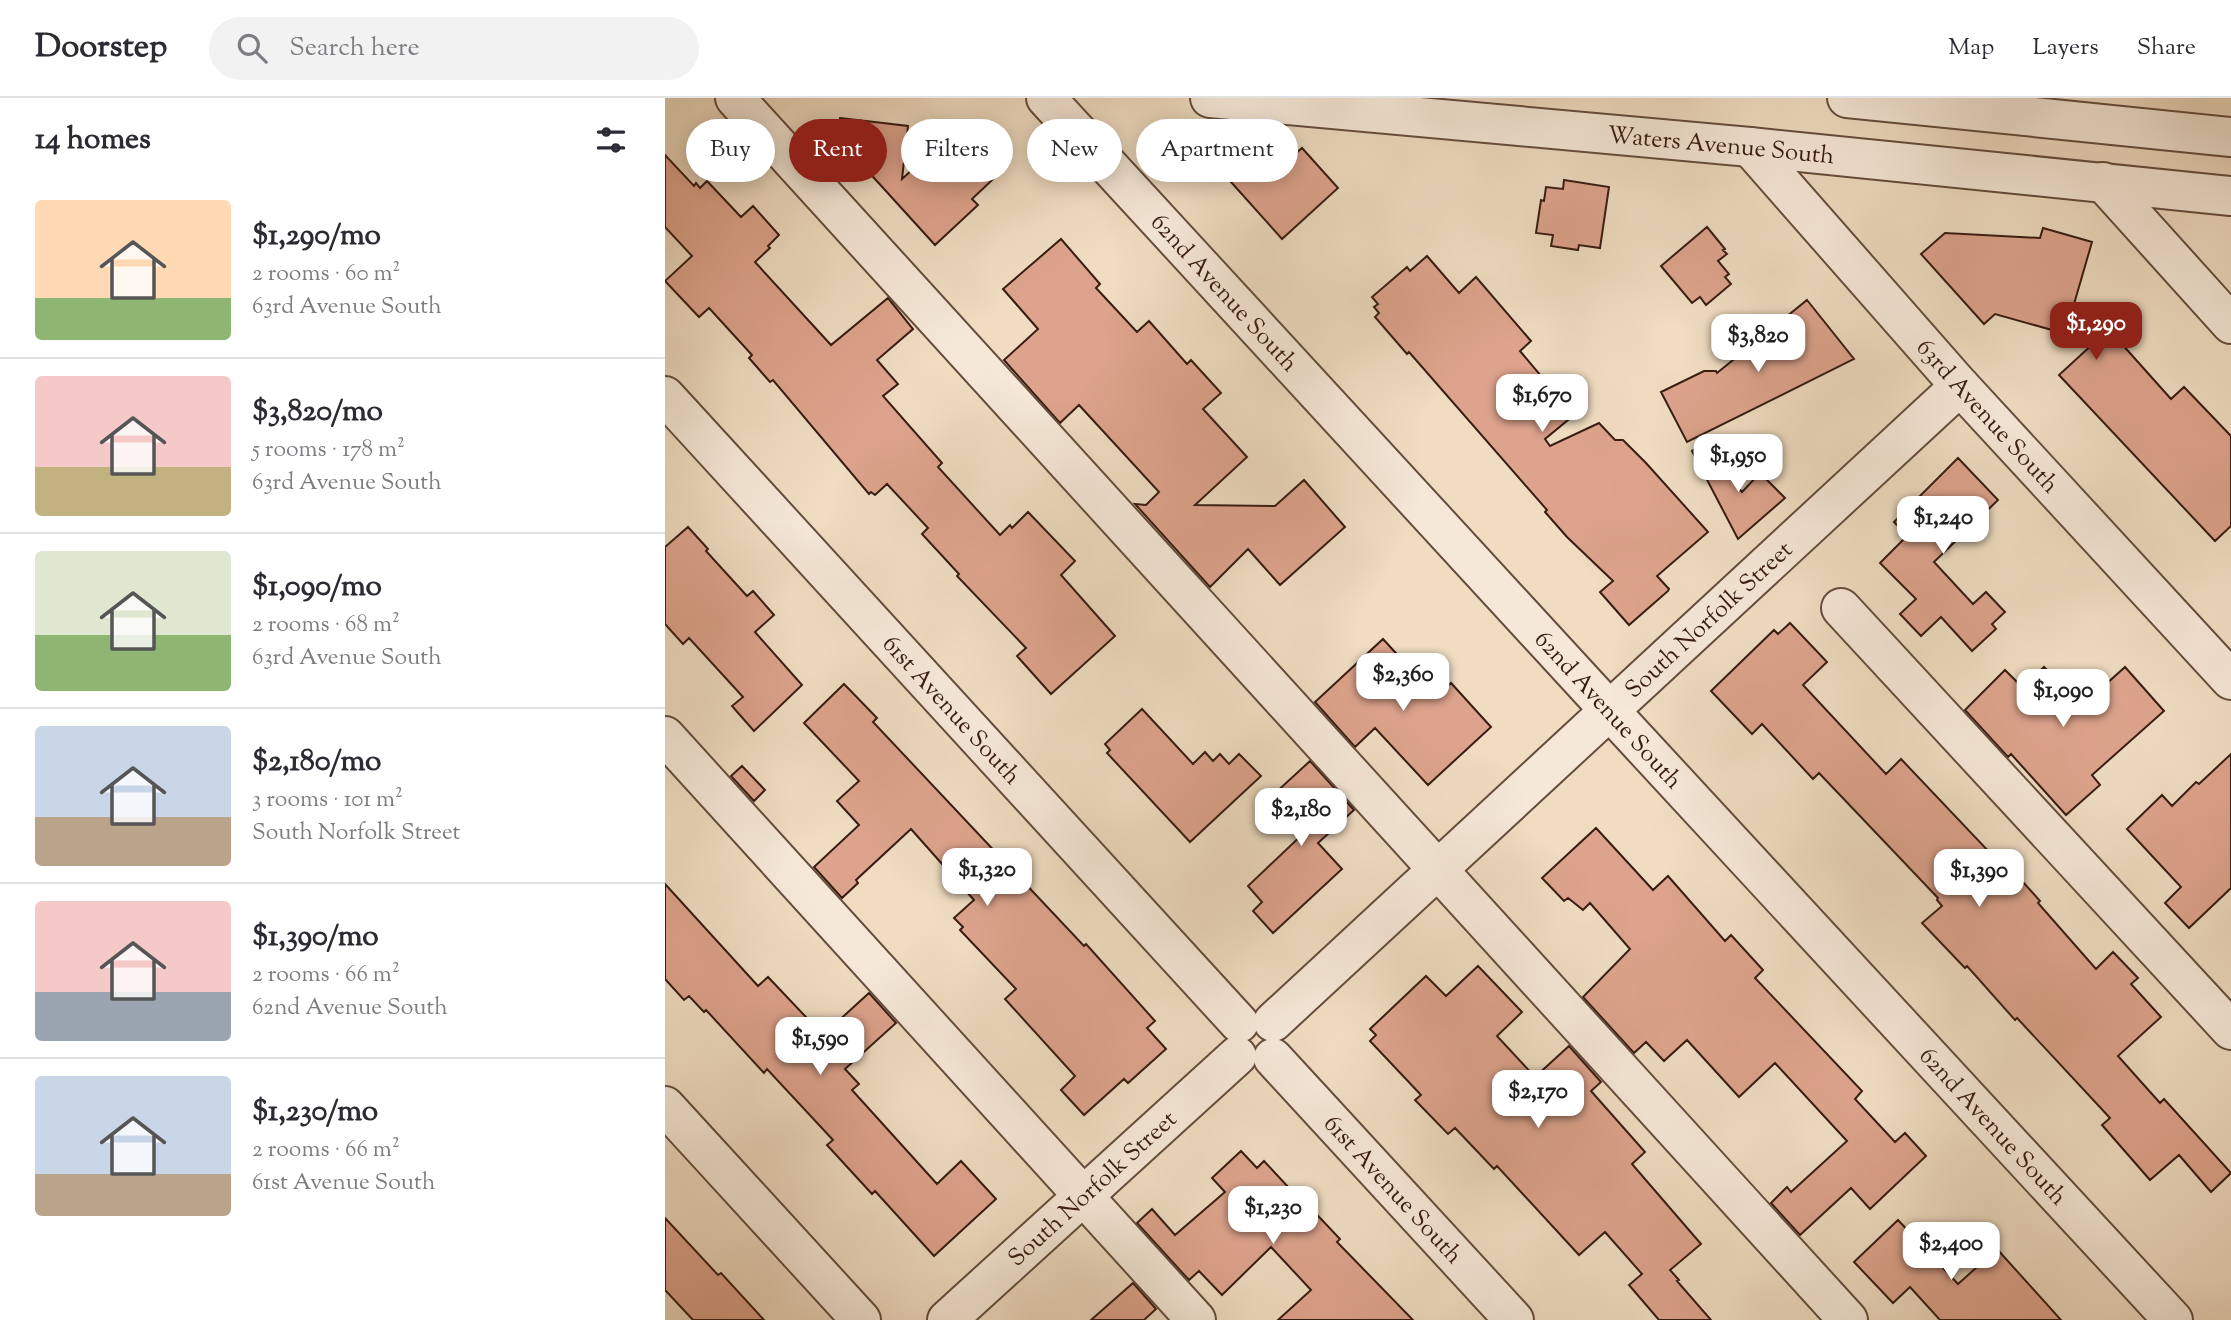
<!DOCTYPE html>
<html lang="en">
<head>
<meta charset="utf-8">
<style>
  :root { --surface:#fff; --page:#f2f2f3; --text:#2b2b33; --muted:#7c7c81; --line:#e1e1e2; --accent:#8f2418 }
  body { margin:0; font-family:"Sorts Mill Goudy",serif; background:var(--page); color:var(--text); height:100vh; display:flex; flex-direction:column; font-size:26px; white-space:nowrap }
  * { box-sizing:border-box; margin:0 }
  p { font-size:23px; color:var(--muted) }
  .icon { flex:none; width:38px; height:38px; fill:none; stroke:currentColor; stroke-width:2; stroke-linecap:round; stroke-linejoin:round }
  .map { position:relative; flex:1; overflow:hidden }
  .side { display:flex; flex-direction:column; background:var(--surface); width:665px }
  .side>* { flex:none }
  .hud { position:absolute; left:21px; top:21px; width:665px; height:63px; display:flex; gap:14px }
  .price { position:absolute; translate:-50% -60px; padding:0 16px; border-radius:14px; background:#fff; color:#222; font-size:23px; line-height:46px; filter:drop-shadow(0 2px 4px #0008) }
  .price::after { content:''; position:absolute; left:50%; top:42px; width:21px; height:16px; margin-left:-10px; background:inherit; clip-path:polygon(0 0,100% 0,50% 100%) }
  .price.on { background:var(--accent); color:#fff }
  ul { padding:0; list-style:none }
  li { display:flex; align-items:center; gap:21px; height:175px; padding:0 35px }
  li+li { border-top:2px solid var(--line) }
  li span { display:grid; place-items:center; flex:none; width:196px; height:140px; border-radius:7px; color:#555 }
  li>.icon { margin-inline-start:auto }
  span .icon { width:84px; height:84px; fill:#fffc; stroke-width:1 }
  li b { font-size:30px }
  h2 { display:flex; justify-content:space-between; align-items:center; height:84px; padding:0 35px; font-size:30px }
  .chip { padding:0 24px; border-radius:32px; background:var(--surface); box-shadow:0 4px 18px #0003; font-size:24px; line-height:63px }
  .chip.on { background:var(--accent); color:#fff }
  header { display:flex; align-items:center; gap:42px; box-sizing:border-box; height:98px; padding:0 35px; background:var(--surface); border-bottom:2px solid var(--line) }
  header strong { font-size:33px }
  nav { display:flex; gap:38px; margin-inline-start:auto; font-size:24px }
  .search { width:490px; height:63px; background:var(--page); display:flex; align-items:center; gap:18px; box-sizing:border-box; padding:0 24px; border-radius:38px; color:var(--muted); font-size:26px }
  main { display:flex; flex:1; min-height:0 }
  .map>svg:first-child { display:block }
  .building { fill:#dda38c; stroke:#371c11; stroke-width:2 }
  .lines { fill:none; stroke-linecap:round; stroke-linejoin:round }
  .minor-casing { stroke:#654c3d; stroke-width:42 }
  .minor { stroke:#f5e8d7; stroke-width:38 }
  .labels { text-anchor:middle; stroke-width:5; stroke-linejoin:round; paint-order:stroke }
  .street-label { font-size:24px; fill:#371c11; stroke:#f5e8d7 }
</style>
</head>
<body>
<header>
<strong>Doorstep</strong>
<div class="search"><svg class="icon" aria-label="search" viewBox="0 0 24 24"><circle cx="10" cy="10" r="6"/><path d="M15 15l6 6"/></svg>Search here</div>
<nav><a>Map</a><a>Layers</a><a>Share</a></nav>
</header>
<main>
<section class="side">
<h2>14 homes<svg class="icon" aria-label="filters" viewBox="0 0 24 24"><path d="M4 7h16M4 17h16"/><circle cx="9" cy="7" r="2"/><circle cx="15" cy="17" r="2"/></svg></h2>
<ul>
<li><span style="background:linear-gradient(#ffd9b3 70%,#8fb573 0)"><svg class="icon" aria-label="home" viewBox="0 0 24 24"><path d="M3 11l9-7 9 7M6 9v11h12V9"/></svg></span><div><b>$1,290/mo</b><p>2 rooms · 60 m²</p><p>63rd Avenue South</p></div></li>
<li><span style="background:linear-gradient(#f6c9c9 65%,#c2b280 0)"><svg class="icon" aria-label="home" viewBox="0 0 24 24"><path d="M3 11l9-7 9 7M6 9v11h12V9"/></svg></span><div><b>$3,820/mo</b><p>5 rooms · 178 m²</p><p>63rd Avenue South</p></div></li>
<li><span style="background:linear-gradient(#dfe7d0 60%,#8fb573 0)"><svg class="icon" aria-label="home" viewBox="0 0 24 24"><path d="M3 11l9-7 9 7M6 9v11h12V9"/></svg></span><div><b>$1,090/mo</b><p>2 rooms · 68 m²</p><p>63rd Avenue South</p></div></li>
<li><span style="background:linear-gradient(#c9d6e8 65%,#b9a48a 0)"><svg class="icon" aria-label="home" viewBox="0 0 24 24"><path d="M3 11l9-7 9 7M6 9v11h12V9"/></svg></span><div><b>$2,180/mo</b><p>3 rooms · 101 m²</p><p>South Norfolk Street</p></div></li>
<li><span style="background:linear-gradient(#f6c9c9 65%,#9aa5b1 0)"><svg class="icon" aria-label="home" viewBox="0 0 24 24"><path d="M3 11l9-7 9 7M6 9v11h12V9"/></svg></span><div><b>$1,390/mo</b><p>2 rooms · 66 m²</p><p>62nd Avenue South</p></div></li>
<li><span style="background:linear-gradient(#c9d6e8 70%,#b9a48a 0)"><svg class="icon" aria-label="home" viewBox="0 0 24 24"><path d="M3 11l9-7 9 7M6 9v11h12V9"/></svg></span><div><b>$1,230/mo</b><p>2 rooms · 66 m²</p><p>61st Avenue South</p></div></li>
</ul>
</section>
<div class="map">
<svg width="1566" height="1222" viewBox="0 0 1566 1222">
  <rect width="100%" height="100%" fill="#efdcc1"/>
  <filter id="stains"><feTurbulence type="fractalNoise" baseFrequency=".00286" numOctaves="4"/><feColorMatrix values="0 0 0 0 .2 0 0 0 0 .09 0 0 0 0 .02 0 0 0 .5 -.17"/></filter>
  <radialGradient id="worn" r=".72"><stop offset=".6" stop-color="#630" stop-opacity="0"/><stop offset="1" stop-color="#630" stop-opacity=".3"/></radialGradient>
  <path class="building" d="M175,20l68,8 -6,53 44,-40 6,6 21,-19 35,39 -36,34 6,6 -43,40 -70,-77 -30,-4z
    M637,50l36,40 -56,51 -51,-57 24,-22 13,15 9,-9 2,2z
    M0,57l29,31 2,-3 4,5 7,-7 34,36 12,-11 26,29 -11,11 2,2 -15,14 76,83 57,-47 25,31 -36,31 21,24 -15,12 59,67 -4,4 62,68 10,-10 2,3 16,-16 47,49 -14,14 54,61 -64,58 -34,-38 9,-8 -69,-72 2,-2 -37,-40 6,-6 -41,-44 -12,11 -4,-3 -2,2 -96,-114 -3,2 -21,-24 3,-3 -43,-47 -10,9 -34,-36 27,-25 -27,-29z
    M899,82l45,7 -9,61 -21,-3 -1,5 -27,-4 2,-11 -17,-2 5,-33 3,1 2,-14 17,2z
    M1042,129l18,22 -2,1 4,4 -9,7 11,13 -4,3 6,7 -25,21 -6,-8 -8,6 -31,-37z
    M1378,130l49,14 -20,69 29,31 11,-9 59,66 13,-12 47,49v90l-16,15 -156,-166 36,-33 -100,-28 -11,10 -63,-70 24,-21 95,5z
    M396,141l39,45 -4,4 41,44 12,-11 38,43 4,-4 30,33 -18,16 44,48 -52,48 80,1 29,-26 41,47 -65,58 -32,-36 -38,38 -75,-83 11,1 13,-13 -80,-87 -19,18 -56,-63 34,-31 -35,-40z
    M762,158l32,37 17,-16 55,64 -11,10 54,64 -29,24 5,7 49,-23 16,17h8l23,23 62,69 -51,44 12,13 -1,2 -39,34 -29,-33 13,-11 -46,-44 -22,-25 2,-2 -138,-158 -2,2 -32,-37 4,-4 -5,-6 4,-3 -6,-7 35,-30 3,4z
    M1142,202l47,59 -167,83 -26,-50 43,-21h12l1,2z
    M1037,346l40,48 18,-19 25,25 -47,41 -46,-88z
    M1293,360l40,42 -64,62 39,42 13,-12 19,20 -13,12 4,5 -24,22 -31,-34 -20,19 -21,-22 16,-15 -36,-36 27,-27 -13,-14z
    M23,429l20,22 -2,2 41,45 6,-5 21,24 -19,17 47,53 -48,46 -22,-25 11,-9 -54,-59 -6,6 -18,-20v-77z
    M1125,525l37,39 -24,23 83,89 15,-15 91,96 3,-4 45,50 -2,2 58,66 17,-17 25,26 -7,6 30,33 -43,39 42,47 4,-4 67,74 -20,19 -32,-37 -29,25 -48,-55 8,-7 -93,-100 -2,2 -48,-54 -2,2 -43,-45 20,-17 -5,-6 1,-2 -119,-125 -6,6 -51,-55 -10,10 -41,-43 63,-61 4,4z
    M718,541l53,58 15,-14 40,44 -63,58 -53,-57 -20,19 -40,-45z
    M1379,569l39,38 42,-38 39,44 -72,64 8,10 -34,30 -55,-61 -3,3 -43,-47 40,-40 18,18z
    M179,586l33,34 -4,4 211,224 2,-2 69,77 -8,7 19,21 -38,34 -4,-4 -40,36 -23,-25 14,-14 -70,-77 11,-10 -56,-59 3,-3 -9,-9 20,-18 -63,-71 -55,51 2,3 -16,15 -28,-31 45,-42 -22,-24 22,-20 -55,-58z
    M477,611l51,55 12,-12 8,9 7,-7 9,10 10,-10 22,22 -71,66 -83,-89 3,-3 -5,-6z
    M1566,656v134l-42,40 -24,-25 16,-16 -54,-58 35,-34 10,11 24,-24 3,2z
    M645,663l44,49 -36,33 24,26 -69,64 -20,-22 9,-9 -14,-16 58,-55 -33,-36z
    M77,668l23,24 -11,11 -23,-25z
    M931,730l57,62 15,-14 57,65 6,-6 32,35 -8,8 107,113 -7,8 40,43 10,-9 21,23 -56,53 -19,-21 -51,47 -29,-32 16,-16 4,5 56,-51 -72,-78 -36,34 -52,-57 -23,21 -18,-19 -12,11 -51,-56 47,-48 -40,-46 -7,7 -15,-12 -4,3 -22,-23z
    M0,786l93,102 10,-9 55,58 46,-42 27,30 -51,46 14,15 -7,6 85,94 24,-23 35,38 -62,57 -59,-65 -3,3 -45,-49 6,-5 -66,-71 -3,4 -58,-63 -2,2 -15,-16 -5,4 -19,-21z
    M813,868l44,46 -25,24 38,41 34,-31 32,36 -10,9 54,61 -13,12 69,80 -31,26 9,10 -2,1 34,39h-52l-30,-35 13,-11 -37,-42 -26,23 -82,-89 -3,3 -39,-41 -7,6 -33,-34 6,-5 -51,-54 6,-6 -6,-6 56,-53 20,20z
    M576,1053l16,17 7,-7 39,42 1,-2 36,38 -3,3 76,78h-135l33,-30 -40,-43 -49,48 -23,-24 -10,9 -52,-57 15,-14 23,26 50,-43 -13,-14z
    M0,1120l53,57 3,-2 43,47h-71l-28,-30z
    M1233,1122l60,64 39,-35 64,71h-121l-30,-33 -17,16 -39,-41z
    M468,1185l23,26 -12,11h-53z"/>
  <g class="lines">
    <defs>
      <g id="minor">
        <path d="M70,0l1113,1222"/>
        <path id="s1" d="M381,0l564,613 563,609"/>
        <path id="s2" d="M545,0l540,49 481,49"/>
        <path d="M1182,0l384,39"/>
        <path id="s3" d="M1085,49l210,239 271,294"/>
        <path d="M1438,84l128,142"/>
        <path id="s4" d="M0,298l574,627"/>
        <path d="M1176,510l390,422"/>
        <path d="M0,638l531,584"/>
        <path id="s5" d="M608,924l687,-636"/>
        <path id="s6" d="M608,960l241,262"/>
        <path d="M0,1008l196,214"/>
        <path id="s7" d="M282,1222l290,-264"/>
      </g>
    </defs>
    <use href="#minor" class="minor-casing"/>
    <use href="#minor" class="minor"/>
  </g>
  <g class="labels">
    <g class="street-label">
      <text dy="8" stroke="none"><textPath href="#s2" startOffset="513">Waters Avenue South</textPath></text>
      <text dy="8" stroke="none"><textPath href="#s1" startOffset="264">62nd Avenue South</textPath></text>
      <text dy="8" stroke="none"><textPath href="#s3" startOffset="359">63rd Avenue South</textPath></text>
      <text dy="8" stroke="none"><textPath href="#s5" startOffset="593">South Norfolk Street</textPath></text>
      <text dy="8" stroke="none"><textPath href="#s4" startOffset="425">61st Avenue South</textPath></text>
      <text dy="8" stroke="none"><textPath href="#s1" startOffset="831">62nd Avenue South</textPath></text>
      <text dy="8" stroke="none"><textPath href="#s1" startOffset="1398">62nd Avenue South</textPath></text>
      <text dy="8" stroke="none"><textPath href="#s7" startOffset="196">South Norfolk Street</textPath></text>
      <text dy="8" stroke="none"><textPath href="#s6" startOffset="178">61st Avenue South</textPath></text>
    </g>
  </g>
  <rect width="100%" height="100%" filter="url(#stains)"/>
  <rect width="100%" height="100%" fill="url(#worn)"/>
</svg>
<b class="price on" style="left:1431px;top:264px">$1,290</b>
<b class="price" style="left:1093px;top:276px">$3,820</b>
<b class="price" style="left:877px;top:336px">$1,670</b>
<b class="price" style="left:1073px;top:396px">$1,950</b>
<b class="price" style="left:1278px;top:458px">$1,240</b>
<b class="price" style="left:738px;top:615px">$2,360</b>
<b class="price" style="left:1398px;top:631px">$1,090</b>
<b class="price" style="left:636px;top:750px">$2,180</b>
<b class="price" style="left:322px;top:810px">$1,320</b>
<b class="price" style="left:1314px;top:811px">$1,390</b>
<b class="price" style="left:155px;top:979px">$1,590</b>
<b class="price" style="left:873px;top:1032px">$2,170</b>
<b class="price" style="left:608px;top:1148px">$1,230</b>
<b class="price" style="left:1286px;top:1184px">$2,400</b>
<div class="hud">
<a class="chip">Buy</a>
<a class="chip on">Rent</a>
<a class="chip">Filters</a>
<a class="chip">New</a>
<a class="chip">Apartment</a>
</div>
</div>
</main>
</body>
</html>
